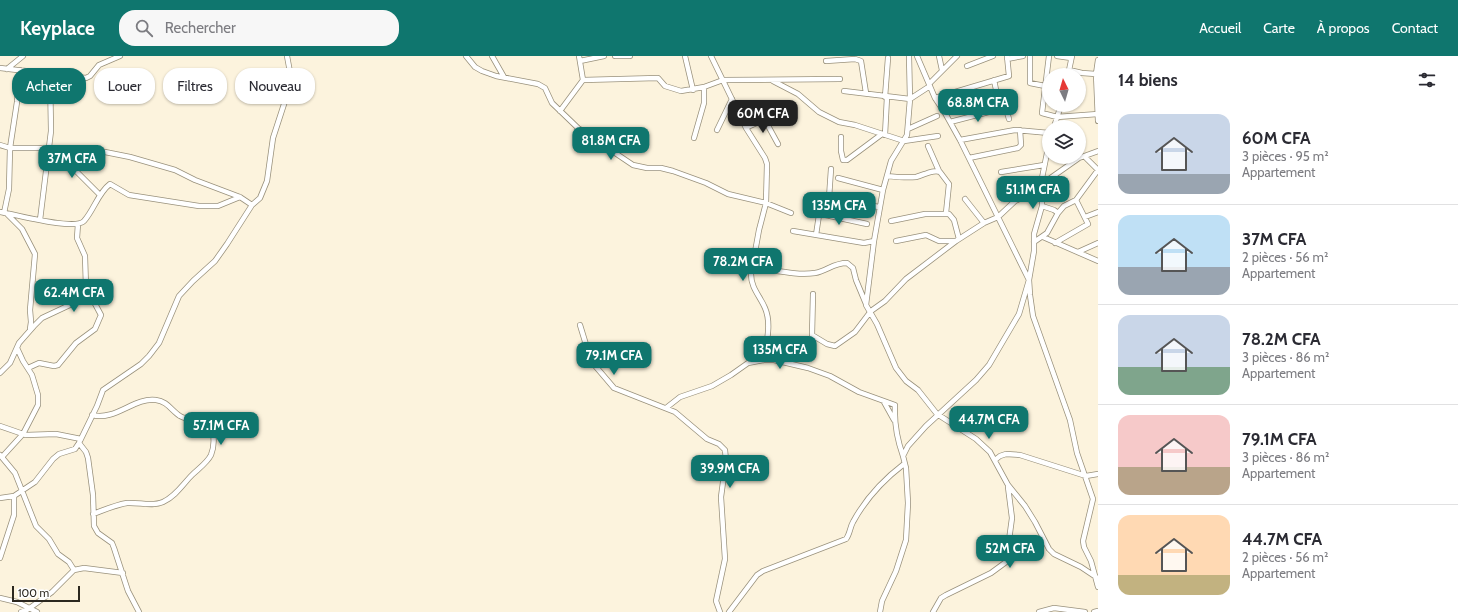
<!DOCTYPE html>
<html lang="fr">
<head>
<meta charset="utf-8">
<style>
  :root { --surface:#fff; --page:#f7f7f7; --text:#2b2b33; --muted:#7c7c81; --line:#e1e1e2; --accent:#0f766e }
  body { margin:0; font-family:Cabin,sans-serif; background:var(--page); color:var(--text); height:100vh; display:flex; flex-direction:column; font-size:15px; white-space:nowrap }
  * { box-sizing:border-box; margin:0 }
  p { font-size:13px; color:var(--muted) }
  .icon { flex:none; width:22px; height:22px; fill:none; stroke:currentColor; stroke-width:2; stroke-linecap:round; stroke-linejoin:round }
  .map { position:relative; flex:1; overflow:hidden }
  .drawer { display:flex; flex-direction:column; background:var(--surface); width:360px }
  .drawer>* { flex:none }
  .top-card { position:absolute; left:12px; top:12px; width:380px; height:36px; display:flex; gap:8px }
  .needle { width:26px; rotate:355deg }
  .buttons { position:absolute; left:1042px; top:12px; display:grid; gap:8px }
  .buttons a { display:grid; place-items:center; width:44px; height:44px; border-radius:50%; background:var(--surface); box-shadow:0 1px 3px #0004; font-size:20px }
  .scale { position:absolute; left:12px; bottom:10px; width:68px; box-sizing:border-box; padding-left:4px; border:2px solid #2b271f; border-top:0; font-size:11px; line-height:14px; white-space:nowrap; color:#2b271f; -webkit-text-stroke:3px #fff; paint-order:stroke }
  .price { position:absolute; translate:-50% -34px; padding:0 9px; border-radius:8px; background:var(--accent); color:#fff; font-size:13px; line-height:26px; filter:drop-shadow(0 1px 2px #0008) }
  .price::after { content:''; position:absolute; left:50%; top:24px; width:12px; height:9px; margin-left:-6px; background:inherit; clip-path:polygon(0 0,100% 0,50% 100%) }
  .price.active { background:#222; color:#fff }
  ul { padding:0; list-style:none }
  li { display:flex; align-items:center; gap:12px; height:100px; padding:0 20px }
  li+li { border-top:1px solid var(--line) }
  li span { display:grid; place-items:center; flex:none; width:112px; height:80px; border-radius:12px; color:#555 }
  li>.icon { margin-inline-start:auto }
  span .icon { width:48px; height:48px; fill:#fffc; stroke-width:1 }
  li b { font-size:17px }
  h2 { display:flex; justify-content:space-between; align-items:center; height:48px; padding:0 20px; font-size:17px }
  .tag { padding:0 14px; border-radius:16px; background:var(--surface); box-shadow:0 1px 3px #0004; font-size:14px; line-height:36px }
  .tag.active { background:var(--accent); color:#fff }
  header { display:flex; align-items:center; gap:24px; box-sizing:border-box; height:56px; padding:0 20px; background:var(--accent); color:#fff }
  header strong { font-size:19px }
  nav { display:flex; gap:22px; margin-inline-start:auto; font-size:14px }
  .search { width:280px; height:36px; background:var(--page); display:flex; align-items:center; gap:10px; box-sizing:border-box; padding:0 14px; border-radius:16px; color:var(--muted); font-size:15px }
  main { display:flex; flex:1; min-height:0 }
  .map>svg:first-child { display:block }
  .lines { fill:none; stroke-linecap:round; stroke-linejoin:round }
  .minor-casing { stroke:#99917c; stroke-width:6 }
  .minor { stroke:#fff; stroke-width:4.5 }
</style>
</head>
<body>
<header>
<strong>Keyplace</strong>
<div class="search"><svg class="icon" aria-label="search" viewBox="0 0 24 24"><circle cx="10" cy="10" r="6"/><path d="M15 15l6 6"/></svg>Rechercher</div>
<nav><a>Accueil</a><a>Carte</a><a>À propos</a><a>Contact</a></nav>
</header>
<main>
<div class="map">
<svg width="1098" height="556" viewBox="0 0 1098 556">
  <rect width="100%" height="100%" fill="#fcf3dd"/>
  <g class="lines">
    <defs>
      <path id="minor" d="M466,0l9,11 7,4 14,5 42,8 7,4 7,15 26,25 55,37 14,3h14l12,3 33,12 22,11 38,9 25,10
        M492,0l12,21
        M615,0h15
        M685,0l8,34
        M711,0l35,72 19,30 2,6 -1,39 -7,27 -8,44c0,14 9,22 14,34 7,16 1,36 -1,52
        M917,0l18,42 10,15 15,27 69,140 1,15 3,21 37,104 7,33 16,46 -10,42 1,6 7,14 7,26
        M939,0l3,14
        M1030,0v27l15,3
        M1049,0l-7,57 15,4 41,-3
        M1057,0l14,2
        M1007,3l16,-3
        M1098,4l-2,14 2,47
        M580,5l24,-5
        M826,5l29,-2 6,2 5,32
        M967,10l26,-10
        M0,12l86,10 4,-2 9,-11 21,-9
        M7,13l16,-13
        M1069,14l13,3 14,1
        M1068,19l4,-19
        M583,24l75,-2 7,8 16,5 23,-4 19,-7 117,-1
        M994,24l6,29
        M773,25l25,13 21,18 20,10 16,3 49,16 34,-5
        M929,28l28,-28
        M844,35l66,8 -1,-43
        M885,41l3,-39
        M935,42l74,-22 -2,-20
        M560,55l23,-31 -4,-24
        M950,66l50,-13h6l3,10
        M1054,71l7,-22
        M746,72c6,-3 13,-8 20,-6l12,22
        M908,73l29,-13
        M717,74l15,-31
        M885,79l2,-38
        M841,81v14l2,9h4l35,-26
        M694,82l10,-35v-16
        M960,84l55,-10 34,3
        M0,89l10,3h28l39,4 18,-2 35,7 45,13 20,10 45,17 12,8
        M928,90l11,25
        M58,95l16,18 26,26
        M1085,101l13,13
        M969,102l49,-10 3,-3 -1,-15
        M1001,116l43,-7
        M887,120c10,1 19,2 29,1 8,-2 17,-8 24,-5l9,12 -3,29
        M838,122l45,12
        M1042,128l37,-26 19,-7
        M812,139l67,12
        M829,142l2,-29
        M965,143l19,24
        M1042,150l12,4 4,3
        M0,156c15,2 75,19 84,9 10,-11 14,-28 26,-37l19,11 70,11h19l22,-9
        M4,157l5,-24 1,-41 7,-46 3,-32
        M6,157l16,16 13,25 -5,56 1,12 -1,7
        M1085,161l13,-5
        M40,164l11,-89 -1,-57
        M891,165l34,-7h24l5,6 5,19
        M793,175l71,12 10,-2 9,-51 8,-29 16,-26 3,-36 20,-13
        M816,179l3,-20 2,-1 46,10
        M1043,181l55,24
        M874,185l-8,64 11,19 19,44 10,13 12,9 19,24 39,25 14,13 18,33 17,21 10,16 14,27 5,5 27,13 15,10
        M896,185l30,-6 13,6h17l28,-18 14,-6 17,-16 9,-4 18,-3
        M1034,186l13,-9 11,-20 6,-7 12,-6 22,-30
        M1055,187l33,-19 -12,-24
        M1078,196l20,-9
        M752,211c20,2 43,9 63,6 12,-2 18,-10 32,-10l6,5 3,12 10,24
        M813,238l-1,41 15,9 8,2 20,-14 16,-21 14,-10 21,-22 50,-38
        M580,269l11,36 23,27 61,24 32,27 12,5 6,6 1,10 -5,37 4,62 -9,42 4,11
        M28,312l11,-5 15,3 4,-1 18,-22 19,-14 6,-14 -15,-28
        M0,317l10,-10 9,-20 15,-17 8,-8 32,-15 12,-16 -1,-31 -8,-18 1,-14
        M884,346l10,18
        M666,352l14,-11 32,-11 19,-11 17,-12 16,-3h10l34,8 22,8 29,16 36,13c-1,18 2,34 8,51
        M92,359c24,6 42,-18 64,-15 11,1 16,11 24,16 9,6 24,2 31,12 4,7 3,20 0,27 -4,8 -13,14 -19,20 -9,9 -16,21 -29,27 -11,5 -24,0 -36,1 -12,2 -23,7 -34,11
        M0,370l26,9 30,-1 25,5
        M79,387l7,9 2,6 5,37 1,31 4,7 14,10 2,5 14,43 11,21
        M0,399l15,18 21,53 13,13 9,15 11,8 5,8
        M2,401l21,-23 15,-29v-10l-6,-20 -9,-14 -6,-13
        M995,404l5,-4 6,-2 14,1 66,21 12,-2
        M0,442l14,-2 21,-14 18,-23 6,-5 16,-5 4,-6 18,-37 6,-16 38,-26 8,-8 10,-13 20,-47 14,-15 22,-20 12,-17 25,-39 8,-7 7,-17 6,-43 13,-40 4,-26 -3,-16
        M0,502l14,-43v-19
        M0,542l17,4 20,10
        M21,556l6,-2 25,-18 22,-22 10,-2 39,5
        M729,556l28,-37 6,-4 83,-32c4,-5 4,-12 7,-17 13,-24 30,-42 51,-58
        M880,556l2,-11 14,-30 10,-31 2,-37 -2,-35 -3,-12 5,-10 18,-20 50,-46 13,-15 30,-51 10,-34 5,-29v-17l8,-28v-28l7,-35
        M933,556l8,-14 5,-3 45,-22 15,-11 6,-44 -4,-31
        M1039,556l15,-4 31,4
        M1094,556l4,-1"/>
    </defs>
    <use href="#minor" class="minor-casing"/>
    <use href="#minor" class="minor"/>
  </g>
</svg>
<div class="buttons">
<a><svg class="needle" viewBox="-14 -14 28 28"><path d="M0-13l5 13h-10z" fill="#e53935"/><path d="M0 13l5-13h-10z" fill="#7c7c81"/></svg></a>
<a><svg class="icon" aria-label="layers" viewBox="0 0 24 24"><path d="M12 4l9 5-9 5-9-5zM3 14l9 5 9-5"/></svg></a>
</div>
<div class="scale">100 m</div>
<b class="price" style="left:978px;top:67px">68.8M CFA</b>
<b class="price active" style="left:763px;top:78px">60M CFA</b>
<b class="price" style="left:611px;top:105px">81.8M CFA</b>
<b class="price" style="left:72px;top:123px">37M CFA</b>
<b class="price" style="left:1033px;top:154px">51.1M CFA</b>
<b class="price" style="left:839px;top:170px">135M CFA</b>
<b class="price" style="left:743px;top:226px">78.2M CFA</b>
<b class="price" style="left:74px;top:257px">62.4M CFA</b>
<b class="price" style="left:780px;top:314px">135M CFA</b>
<b class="price" style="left:614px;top:320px">79.1M CFA</b>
<b class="price" style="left:989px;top:384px">44.7M CFA</b>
<b class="price" style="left:221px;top:390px">57.1M CFA</b>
<b class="price" style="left:730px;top:433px">39.9M CFA</b>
<b class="price" style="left:1010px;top:513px">52M CFA</b>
<div class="top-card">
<a class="tag active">Acheter</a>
<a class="tag">Louer</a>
<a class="tag">Filtres</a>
<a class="tag">Nouveau</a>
</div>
</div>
<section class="drawer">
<h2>14 biens<svg class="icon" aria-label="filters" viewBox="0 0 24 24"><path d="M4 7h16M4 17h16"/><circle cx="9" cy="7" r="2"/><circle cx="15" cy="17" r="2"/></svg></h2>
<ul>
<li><span style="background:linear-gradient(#c9d6e8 75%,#9aa5b1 0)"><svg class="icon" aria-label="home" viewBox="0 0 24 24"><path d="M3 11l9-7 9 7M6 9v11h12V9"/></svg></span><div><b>60M CFA</b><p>3 pièces · 95 m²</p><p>Appartement</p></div></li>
<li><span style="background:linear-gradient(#bfe0f5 65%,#9aa5b1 0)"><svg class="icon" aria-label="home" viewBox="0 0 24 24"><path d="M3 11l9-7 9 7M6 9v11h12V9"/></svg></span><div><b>37M CFA</b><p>2 pièces · 56 m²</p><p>Appartement</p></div></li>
<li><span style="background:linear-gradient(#c9d6e8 65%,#7fa58c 0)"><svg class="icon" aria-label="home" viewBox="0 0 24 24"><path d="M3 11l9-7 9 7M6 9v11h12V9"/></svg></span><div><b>78.2M CFA</b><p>3 pièces · 86 m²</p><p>Appartement</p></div></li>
<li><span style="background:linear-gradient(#f6c9c9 65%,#b9a48a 0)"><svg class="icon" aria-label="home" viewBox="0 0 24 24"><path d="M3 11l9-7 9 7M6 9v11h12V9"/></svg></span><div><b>79.1M CFA</b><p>3 pièces · 86 m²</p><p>Appartement</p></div></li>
<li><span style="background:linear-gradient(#ffd9b3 75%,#c2b280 0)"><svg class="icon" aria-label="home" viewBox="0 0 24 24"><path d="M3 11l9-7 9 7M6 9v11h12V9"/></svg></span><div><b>44.7M CFA</b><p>2 pièces · 56 m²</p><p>Appartement</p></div></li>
</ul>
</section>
</main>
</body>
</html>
